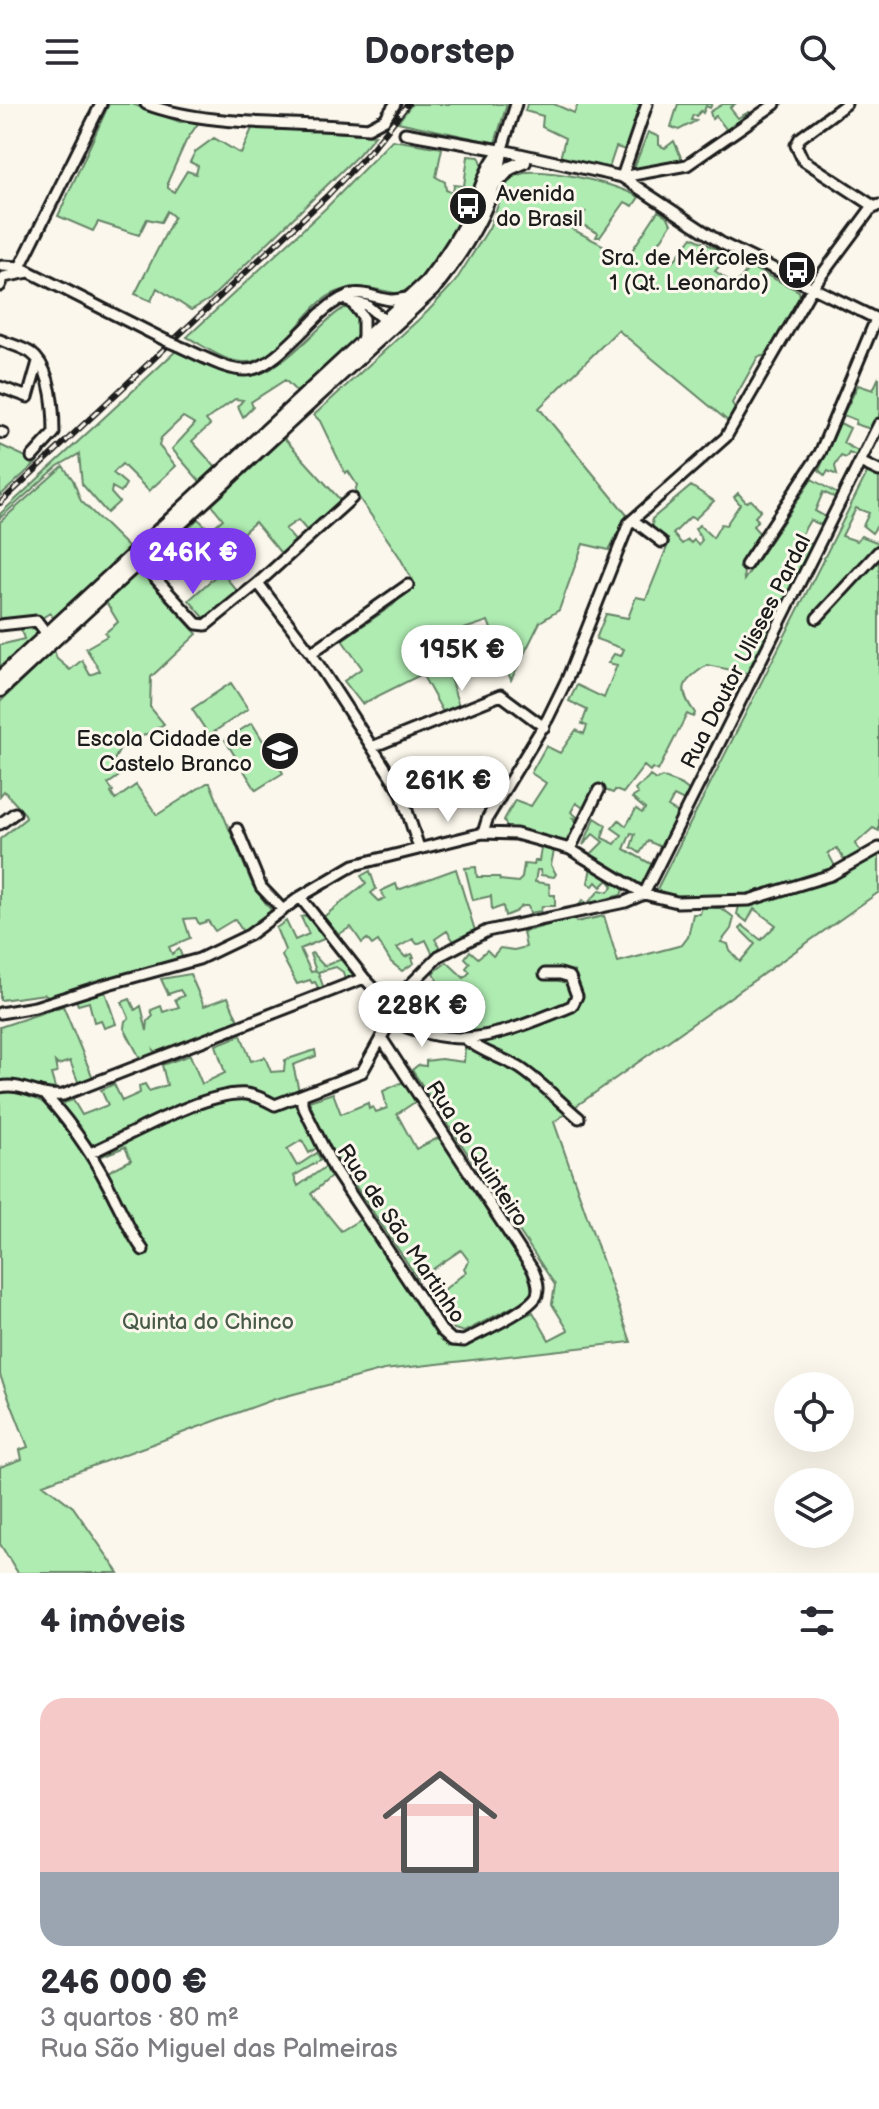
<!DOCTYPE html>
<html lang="pt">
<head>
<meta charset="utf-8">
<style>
  :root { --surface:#fff; --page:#f7f7f7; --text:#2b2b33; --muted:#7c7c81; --accent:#7c3aed }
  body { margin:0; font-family:"Balsamiq Sans",sans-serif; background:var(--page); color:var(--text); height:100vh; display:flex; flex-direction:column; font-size:30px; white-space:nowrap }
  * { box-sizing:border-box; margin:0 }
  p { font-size:26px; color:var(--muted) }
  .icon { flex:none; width:44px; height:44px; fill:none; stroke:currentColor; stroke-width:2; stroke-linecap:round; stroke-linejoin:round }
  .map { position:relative; height:1469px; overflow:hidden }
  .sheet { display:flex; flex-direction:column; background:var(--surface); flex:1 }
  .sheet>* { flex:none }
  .tools { position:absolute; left:774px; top:1268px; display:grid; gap:16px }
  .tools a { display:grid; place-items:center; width:80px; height:80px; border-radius:50%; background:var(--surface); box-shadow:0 8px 32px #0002; font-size:40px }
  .price { position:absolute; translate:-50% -68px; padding:0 18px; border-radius:28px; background:#fff; color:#222; font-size:26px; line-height:52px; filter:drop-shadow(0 2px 4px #0008) }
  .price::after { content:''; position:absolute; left:50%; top:48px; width:24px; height:18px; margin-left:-12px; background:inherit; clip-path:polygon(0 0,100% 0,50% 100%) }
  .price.active { background:var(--accent); color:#fff }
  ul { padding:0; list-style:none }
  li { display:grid; align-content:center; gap:16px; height:424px; padding:0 40px }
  li span { display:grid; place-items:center; height:248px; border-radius:24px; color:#555 }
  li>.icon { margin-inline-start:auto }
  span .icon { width:144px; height:144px; fill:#fffc; stroke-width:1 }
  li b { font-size:34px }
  h2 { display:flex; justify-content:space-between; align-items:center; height:96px; padding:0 40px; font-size:34px }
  header { display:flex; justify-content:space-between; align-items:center; height:104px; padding:0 40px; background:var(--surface); font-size:36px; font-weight:700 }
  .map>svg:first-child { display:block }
  .green { fill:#afecb2; stroke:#668467; stroke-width:2; fill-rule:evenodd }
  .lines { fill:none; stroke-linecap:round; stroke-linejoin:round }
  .minor-casing { stroke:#1c1c1c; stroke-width:15 }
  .major-casing { stroke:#1c1c1c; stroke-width:18 }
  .minor { stroke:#fbf7ec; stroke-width:9 }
  .major { stroke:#fbf7ec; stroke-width:12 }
  .rail-casing { stroke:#1c1c1c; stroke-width:6 }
  .rail { stroke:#fbf7ec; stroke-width:3; stroke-dasharray:9; stroke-linecap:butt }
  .minor-bridge-casing { stroke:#1c1c1c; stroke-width:15; stroke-linecap:butt }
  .minor-bridge { stroke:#fbf7ec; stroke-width:9 }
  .labels { text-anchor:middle; stroke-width:6; stroke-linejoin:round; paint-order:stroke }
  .poi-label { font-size:22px; fill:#1c1c1c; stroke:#fbf7ec; text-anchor:end }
  .street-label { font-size:22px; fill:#1c1c1c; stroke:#fbf7ec }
  .park-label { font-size:22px; fill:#485a49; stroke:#fbf7ec }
</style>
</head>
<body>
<header><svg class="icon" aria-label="menu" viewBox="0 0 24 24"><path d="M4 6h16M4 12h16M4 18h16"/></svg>Doorstep<svg class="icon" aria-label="search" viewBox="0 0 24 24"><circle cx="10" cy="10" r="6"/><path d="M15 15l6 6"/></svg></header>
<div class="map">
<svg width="879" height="1469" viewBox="0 0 879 1469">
  <rect width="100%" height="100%" fill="#fbf7ec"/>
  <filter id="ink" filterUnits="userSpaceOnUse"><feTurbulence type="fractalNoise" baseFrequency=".0125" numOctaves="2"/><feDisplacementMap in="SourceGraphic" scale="16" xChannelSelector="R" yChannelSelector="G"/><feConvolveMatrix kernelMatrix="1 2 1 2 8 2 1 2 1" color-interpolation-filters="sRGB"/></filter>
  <g filter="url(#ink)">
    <path class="green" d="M109,0h23l48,18h19l-13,19 -18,40v7l6,4 13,-21 9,3 2,-8 -8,-4 5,-10 19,-14 27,16 12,-28 122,9 -17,20 -148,144 -19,11 -34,-22 -6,13 -16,-7 39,-77 -7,-6 -6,11 -14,-3 -8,16 -41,-13 -5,9 -35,-15z
      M412,0h95l-12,39 -97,-21z
      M527,0h27l20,9 4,-9h66l-15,47 -13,-4 -7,21 -49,-9 5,-21 -23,-11 1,-11 -18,-5z
      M678,0h34l-2,4 -4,-2 -3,7 -2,-2 -5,5 -3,-1 -2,5 5,1 -17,9 -8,-3z
      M723,0h12l-5,4 8,10 11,-6 4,4 -30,22 -3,-3 6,-6 -10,-13 -4,3 -2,-7z
      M648,28l11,5v8l6,3 9,-7 9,21 -45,9 -4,-3z
      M392,36l50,8 -6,29 9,5 1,8 7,3 1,-8 10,1 4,-30 11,1c17,23 -37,100 -54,118 -8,8 -17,14 -26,19 -20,-5 -43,-10 -62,-2 -38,14 -56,83 -106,68 -15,-4 -30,-16 -44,-23l140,-130z
      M527,68c29,-2 86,11 112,25l-6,9 -8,-4 -25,35h-4l2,-4 -19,-10 7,-12 -14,18 55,29 31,-47 10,6 3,7 -17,27 19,11 19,-25 37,18 -14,16 20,14 15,-18 49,24 1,5 -32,59 -10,2 -26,46 4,8 -7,11 -111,-92 -79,78 88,107 -18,35 -26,-6 -24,66 -19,12 -29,58 -23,-59 -51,17 22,68 -16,6 -21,-38 -60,30 -18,-23 18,-13 -20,-28 51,-35 21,-22 -15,-27 -44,-64 2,-7 -9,-14 -3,2 -25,-52 -6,-6 114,-104 27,-29 34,-54 17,-43 9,-9z
      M344,204l9,1 6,7v19l-59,60 -15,-15 -34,22 2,5 -10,10 -5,-11 5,-6 -8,-1 -29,21 4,5 -18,16 26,29 -15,15 -31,-36 23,-25 -12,-7 -22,21 -2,8 17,20 -27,25 -27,-27 -9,9 13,11 -5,8 -9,-5 -1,6 8,9 -12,11 -25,-29 -3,-30 -21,12 -58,52v-4l177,-164c67,32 76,42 133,-13 11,-9 21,-22 34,-29z
      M879,273v44l-5,9 -19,-6 1,-4 -13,-5 15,-30 15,5z
      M840,319l10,5 -7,15 15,8 -2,5 -7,-3 -3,5 -5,-2 -6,10 2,9 -9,-4 -3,5 -6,-6z
      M284,334l59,65 -34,30 -11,-13 -13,9 12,14 -13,14 -29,-35 -28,25 3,4 3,-3 4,6 -4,4 7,8 -13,13 12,14 -32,28 -18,-21 31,-28 -4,-6 8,-10 -2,-3 -16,15 -6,-7 -4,3 -4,-4 -23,19 -15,-20 44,-40 12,11 13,-11 -11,-14z
      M0,341l37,17 -37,34z
      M63,362l10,14 8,21 47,46v11l-70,66 -8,-11 -13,8 -37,4v-103z
      M868,367l11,5v47l-7,10 -9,-7 6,-13 -13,-5 -14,28 15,5 4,-5 18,7v288l-6,-3 -18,16 8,10 -17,9 -9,-15 -9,5 8,15 -4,4c-58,18 -117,38 -176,19z
      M812,375l27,16 -1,4 -15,-7 -8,19 11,6 -5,8 -11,-5 -10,17 15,9 -63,126 -6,1 -39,-8c-25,17 -30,23 -12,48l-2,4 -6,-3 -29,57 -6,-3 -2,3 -6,-5 -21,27 -8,-3 -2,3 -16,-6 -12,22 -9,-6 -5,9 9,7 -7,-1 6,6 -8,18 -6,1 -57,-13 -4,-10 11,-20 16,6 15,-23 -15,-10 15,-27 14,7 16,-23 8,4 3,-8 -5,-2 5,-14 -18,-9 8,-16 27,13 13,-33 -9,-2 6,-9 7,2 3,-7 -28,-10 10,-25 22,4 8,-21 10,2 23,-57 -16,-14 -1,-9 39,-33 23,15 -19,18 -5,-2 -17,17 9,10 6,-4 3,3 3,-3 4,5 4,-5 -7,-11 4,-4 14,13 8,-14 5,1 14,-21 -6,-7 4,-4 8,9 5,-2 10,10 -6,7 3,3 -5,6 9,10 -19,27 1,17z
      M140,467l57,63 -46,43 -1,30 14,17 -44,25 -7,13 9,12 -14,10 5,7 -2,2 4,7 21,-15 21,30 50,-32h3l43,103 20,27 -30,19 -8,-13 -20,12 -7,-10 -9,3 -3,-6 -12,1 6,19 -21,9 3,7 7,-5 4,10 -79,21 -54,18 -5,-4 -45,6v-161l26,-21 -1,-4 -21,-23 -4,5v-94l54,-52 3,9 13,11 12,-10 8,15 10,-4 -14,-23 21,-12 -2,-3 13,-11 -12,-20z
      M29,524l9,1 4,6 -42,38v-28l24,-6 -3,-10z
      M231,579l17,26 -39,26 -17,-26z
      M252,619l31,50 -27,17 -31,-50z
      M650,672l6,4 6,-3 20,8 9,7 -5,10 -12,-6 -6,11 12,7 -36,73 -54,-32 13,-13 -10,-8 -10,11 12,-27 11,7 -4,13 13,6 7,-9 -10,-7 7,-8 7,6 10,-17 6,4 3,-4 -13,-11 6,-4 -3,-4c5,-7 11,-7 15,-14zM631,729l4,1 -4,13 9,6 8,-12 13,6 -8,18 -29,-16z
      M541,744l13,3 -3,14 5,9 -2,3 -13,-2 -1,-5h-3l-2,12 14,2 1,11h5v11h-13l-1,5 -11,2 -2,-7h-6l-7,6 -10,4 -2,-10 -11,4 -1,-14 -18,4 -8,-32 11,-1 1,10h22l1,3 18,2 4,-4 2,-14 10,1 1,-4h4z
      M879,748v40l-307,217 -48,-40 -61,-34 3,-9 8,-4 -14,-24 -10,3 -11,9 -7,-2 -7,-10 12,-10 -4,-3 4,-6 -4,-6 14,-11 17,16 6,-6 -4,-4 4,-5 -5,-5 5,-7 8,7 9,-8 6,6 7,-8 14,2 12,-3 -3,-15 51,-14 2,4 28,-6 14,46 64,-17 6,-8 5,-23h7l2,-7c14,0 22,1 32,11l-3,11 -10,13 7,2 2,7 10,11 15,-18 -15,-15 2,-4 19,15 15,-15 -22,-16 -7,13 -10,-8 2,-8 96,-28z
      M591,763l33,21 -3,7 -42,11 3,-6 5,4 13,-14 8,2 5,-6 -5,-6 -7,7 -5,-5 -3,4 -5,-3z
      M456,765l20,65 -21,9 -8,-12 -12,8 6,11 -7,7 -8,-17 -9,4 -4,-5 -16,9 8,9 7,-3 2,3 -2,1 2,5 -12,8 -11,-9 -13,-21 -6,4 -5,-6 -5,4 -11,-16 -15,9 -15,-17 45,-36 -5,-7 9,-5 6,18 -5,4 8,8 6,-3 -4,-7 15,-7 2,6z
      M307,811l19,23 -26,11 11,23 5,-1 -6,-17 2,-1 12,13 18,-7 14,16 -2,7 -8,3 -3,-13 -7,-5 -18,5 6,17 -4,2 -5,-9 -3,1 -2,-3 -13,4 -15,-28 3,-6 -9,-22 10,-7 9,19 14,-6 -8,-17z
      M190,870l14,32 24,-9 11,26 -81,31 -4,-4 1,5 -14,5 -17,-32 1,-7 4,-3 -7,-16 8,-3 5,11 6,-4 6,25 1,-10 5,-5 -2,-6 10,-4 2,6 16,-5 -4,-8 9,-3 -4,-6 -12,4 -7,-15z
      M105,888l11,32 -12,4 -3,-8 -7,2 -5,-20 -11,3 -2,-5z
      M63,902l30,72 -14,6 -9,-23 -12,4 -3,-3 2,11 -6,1 5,17 -16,-5 -2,5 -30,-10 -8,3v-57z
      M241,931l10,26 14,-4 6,15 13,-1 1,-11 30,-10 1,6 -23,9 6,26 23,53 -13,9 -7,-13 -15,9 10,17 20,-13 4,7 -27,16 4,10 30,-21 4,11 -21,18 30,37 25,-15 86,124 10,5 71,-33 16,28 19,-10 -16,-26 3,-19 -143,-215 6,-5 8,1v-5l15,-2 23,3 1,-15c30,-2 81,45 104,64l-15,11 77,220 -247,28 -109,29 -232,85 30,23 46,66h-101l-18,-29v-77l22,-8 -2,-9 8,-3 -28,-72v-284l23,1 29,15 21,-7 9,15 26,-10 -7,-15 13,-6 8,17 18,-8 -1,-7 6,-2 4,7 18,-6 -5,-20 28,-10 12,29 23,-11 -9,-28zM125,1043l6,13 -29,15 -8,-16z
      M405,977l13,19 -21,14 19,35 24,-12 51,81 47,62 -6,17 -68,35 -10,-3 -20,-31 32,-26 -2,-4 5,-7 -8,-11 -43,29 -94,-140 -15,-38 24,-8 8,21 27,-11 1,6 4,-2 3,5 11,-4 -4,-17z"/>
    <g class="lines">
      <defs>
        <path id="minor" d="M146,0c63,24 153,17 222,24l17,-9 10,-15
          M846,0l-46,34 -4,7 7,15 72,47
          M405,29l106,19 111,25 101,67 156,76
          M501,48l15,-48
          M622,73l65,-12 88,-61
          M622,73l25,-73
          M2,162l18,1 145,73
          M20,163l81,-163
          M0,182l4,-9 25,-5
          M342,195l24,6 23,19
          M352,199l11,14v24
          M0,236c9,4 22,7 31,13 21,15 23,56 23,80l-22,24
          M177,241c74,35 74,38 133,-21 11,-12 23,-23 39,-29 12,-5 29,4 42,5 6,0 13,-2 19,-2
          M0,283l28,10 10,-35
          M0,328l3,1
          M860,358l19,9
          M633,416l29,22
          M137,454l60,66 9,1 52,-42 94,-85
          M746,461l74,-112 56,-134
          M258,479l53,70 90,139 18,56
          M817,514l62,-67
          M0,521l37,-4 10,13
          M311,549l97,-68
          M372,643l129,-52 43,32
          M0,720l15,-11
          M237,725l24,58 22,23
          M483,729l5,-16 60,-99 20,-41 61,-154 97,-86 86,-149 58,-78 9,-5
          M570,745l29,-59
          M644,790l235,-470
          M300,793l64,81 26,27 1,15
          M390,901l49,-49 48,-25 138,-29 19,-8
          M0,909l35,-6 73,-23 91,-25 50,-24 51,-38 54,-32 129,-32 33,1 54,15 74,45 33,8 72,-2 82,-25 48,-27
          M391,916c22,11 49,18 73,18 33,0 78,-20 108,-32l5,-10 -7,-19 -10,-3h-15
          M464,934c17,14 37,19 56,30 21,14 40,34 59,50
          M0,983c23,-5 37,11 63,8l301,-117
          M302,991v9l32,65 107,161 11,10 12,1c16,-9 66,-31 73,-46 3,-9 -1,-18 -4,-25l-151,-231
          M47,993c28,31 51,66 69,104 9,17 15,33 27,49
          M90,1049c39,-17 115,-62 156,-59 10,1 20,6 29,11l87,-33 29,-52"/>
        <path id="major" d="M496,79l14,-15 14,-6
          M0,574l427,-396c17,-22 32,-44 45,-70 9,-19 13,-41 27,-58
          M0,586l433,-401c32,-40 61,-86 68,-137"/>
      </defs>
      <use href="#minor" class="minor-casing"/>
      <use href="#major" class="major-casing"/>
      <use href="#minor" class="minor"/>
      <use href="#major" class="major"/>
      <defs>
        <path id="rail" d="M0,399l327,-307 43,-45 38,-47"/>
      </defs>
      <use href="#rail" class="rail-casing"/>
      <use href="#rail" class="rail"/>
      <defs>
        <path id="minor-bridge" d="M165,236l12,5"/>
      </defs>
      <use href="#minor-bridge" class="minor-bridge-casing"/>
      <use href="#minor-bridge" class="minor-bridge"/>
    </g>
  </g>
  <defs>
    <symbol id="bus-disc" viewBox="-11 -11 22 22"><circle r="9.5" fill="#1c1c1c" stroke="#fbf7ec"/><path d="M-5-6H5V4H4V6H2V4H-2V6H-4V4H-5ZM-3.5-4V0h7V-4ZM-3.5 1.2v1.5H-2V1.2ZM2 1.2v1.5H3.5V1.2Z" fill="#fff"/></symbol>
    <symbol id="school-disc" viewBox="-11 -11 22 22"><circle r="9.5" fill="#1c1c1c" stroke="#fbf7ec"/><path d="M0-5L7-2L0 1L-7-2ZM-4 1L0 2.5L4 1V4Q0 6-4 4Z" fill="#fff"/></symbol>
  </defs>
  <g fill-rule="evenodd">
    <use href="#bus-disc" x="446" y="80" width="44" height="44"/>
    <use href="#bus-disc" x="775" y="144" width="44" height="44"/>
    <use href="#school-disc" x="258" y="625" width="44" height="44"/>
  </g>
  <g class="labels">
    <g class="poi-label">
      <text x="496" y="97" text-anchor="start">Avenida<tspan x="496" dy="25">do Brasil</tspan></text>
      <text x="769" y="161">Sra. de Mércoles<tspan x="769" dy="25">1 (Qt. Leonardo)</tspan></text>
      <text x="252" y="642">Escola Cidade de<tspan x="252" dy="25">Castelo Branco</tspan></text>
    </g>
    <g class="street-label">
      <text transform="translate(745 547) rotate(-63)" y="8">Rua Doutor Ulisses Pardal</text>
      <text transform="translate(478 1049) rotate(57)" y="8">Rua do Quinteiro</text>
      <text transform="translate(402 1129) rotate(56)" y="8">Rua de São Martinho</text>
    </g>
    <g class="park-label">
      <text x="208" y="1225">Quinta do Chinco</text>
    </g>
  </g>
</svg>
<div class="tools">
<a><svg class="icon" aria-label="locate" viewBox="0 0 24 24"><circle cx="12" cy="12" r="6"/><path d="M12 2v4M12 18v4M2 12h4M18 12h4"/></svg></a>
<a><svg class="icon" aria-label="layers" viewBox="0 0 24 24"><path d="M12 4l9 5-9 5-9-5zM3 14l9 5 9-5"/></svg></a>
</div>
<b class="price active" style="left:193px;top:492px">246K €</b>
<b class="price" style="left:462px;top:589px">195K €</b>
<b class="price" style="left:448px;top:720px">261K €</b>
<b class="price" style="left:422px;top:945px">228K €</b>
</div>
<section class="sheet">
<h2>4 imóveis<svg class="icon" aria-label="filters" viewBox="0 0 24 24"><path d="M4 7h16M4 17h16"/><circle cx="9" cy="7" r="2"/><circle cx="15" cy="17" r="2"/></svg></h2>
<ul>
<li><span style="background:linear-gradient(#f6c9c9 70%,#9aa5b1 0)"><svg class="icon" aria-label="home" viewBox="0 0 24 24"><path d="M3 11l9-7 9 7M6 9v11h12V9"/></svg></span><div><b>246 000 €</b><p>3 quartos · 80 m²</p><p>Rua São Miguel das Palmeiras</p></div></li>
</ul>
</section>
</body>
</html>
